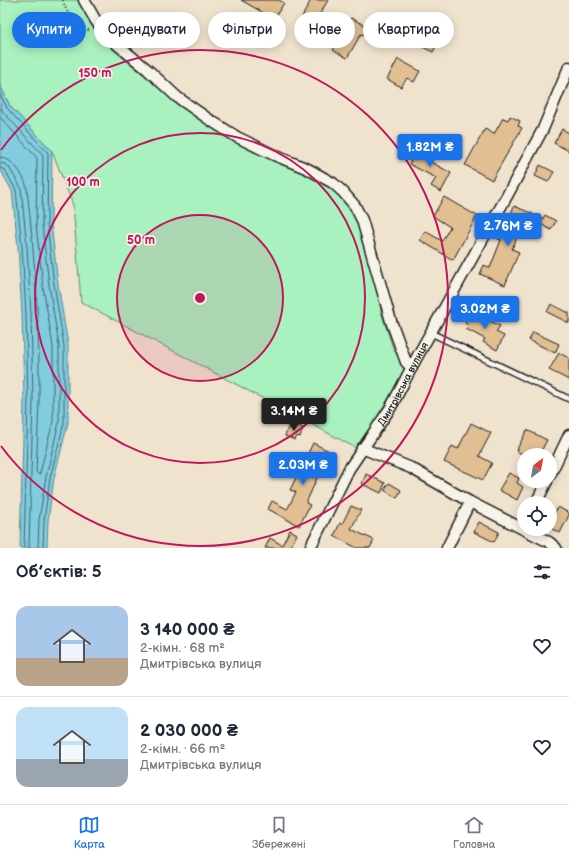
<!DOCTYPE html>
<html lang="uk">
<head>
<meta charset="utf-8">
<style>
  :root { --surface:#fff; --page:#f2f2f3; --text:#1f2937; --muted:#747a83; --line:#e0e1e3; --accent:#1a73e8 }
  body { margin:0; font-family:"Balsamiq Sans",sans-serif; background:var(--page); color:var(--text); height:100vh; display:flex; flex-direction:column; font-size:15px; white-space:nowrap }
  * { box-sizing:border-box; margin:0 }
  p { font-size:13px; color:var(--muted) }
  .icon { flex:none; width:22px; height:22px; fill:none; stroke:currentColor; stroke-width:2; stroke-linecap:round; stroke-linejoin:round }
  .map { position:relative; height:548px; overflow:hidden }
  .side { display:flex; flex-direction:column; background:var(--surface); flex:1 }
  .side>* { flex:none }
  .hud { position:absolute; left:12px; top:12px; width:545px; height:36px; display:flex; gap:8px }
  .needle { width:26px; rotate:31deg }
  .fabs { position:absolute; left:517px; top:448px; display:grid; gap:8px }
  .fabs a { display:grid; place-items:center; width:40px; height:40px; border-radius:50%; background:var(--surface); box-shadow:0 2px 10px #0003; font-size:20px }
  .price { position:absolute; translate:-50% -34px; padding:0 9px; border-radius:4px; background:var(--accent); color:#fff; font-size:13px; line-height:26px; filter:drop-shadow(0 1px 2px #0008) }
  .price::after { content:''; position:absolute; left:50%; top:24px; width:12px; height:9px; margin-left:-6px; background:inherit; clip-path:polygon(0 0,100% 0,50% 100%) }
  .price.on { background:#222; color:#fff }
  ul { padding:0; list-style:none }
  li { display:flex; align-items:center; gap:12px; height:100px; padding:0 16px }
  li+li { border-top:1px solid var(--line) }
  li span { display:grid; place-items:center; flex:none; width:112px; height:80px; border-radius:12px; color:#555 }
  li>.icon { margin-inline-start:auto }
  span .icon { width:48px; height:48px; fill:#fffc; stroke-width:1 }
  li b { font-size:17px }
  h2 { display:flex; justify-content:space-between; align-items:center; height:48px; padding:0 16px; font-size:17px }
  .chip { padding:0 14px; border-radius:18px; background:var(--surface); box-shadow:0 2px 10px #0003; font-size:14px; line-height:36px }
  .chip.on { background:var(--accent); color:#fff }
  .menu { display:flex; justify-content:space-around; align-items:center; height:56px; border-top:1px solid var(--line); background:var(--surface); font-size:11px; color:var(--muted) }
  .menu a { display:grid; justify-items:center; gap:2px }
  .menu .on { color:var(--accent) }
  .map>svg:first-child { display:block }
  .green { fill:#a9f1bf; stroke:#62866e }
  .water { fill:#81cddf; stroke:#598691 }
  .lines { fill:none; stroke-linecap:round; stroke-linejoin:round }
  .shore { stroke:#44636a; stroke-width:1 }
  .building { fill:#e1bf93; stroke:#1c1c1c }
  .lane-casing { stroke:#1c1c1c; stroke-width:8 }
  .street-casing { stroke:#1c1c1c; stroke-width:13 }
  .path { stroke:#1c1c1c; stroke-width:2; stroke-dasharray:1 3; stroke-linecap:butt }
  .lane { stroke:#f7f3e8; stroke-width:5 }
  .street { stroke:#f7f3e8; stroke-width:10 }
  .ring { fill:none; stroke:#c2185b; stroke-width:2 }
  .labels { text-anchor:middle; stroke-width:3.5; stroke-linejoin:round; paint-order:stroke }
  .street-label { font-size:10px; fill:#1c1c1c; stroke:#f7f3e8 }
  .centre { fill:#c2185b; stroke:#f7f3e8; stroke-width:2 }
  .ring-label { font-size:12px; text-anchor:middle; font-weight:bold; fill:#c2185b; stroke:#f7f3e8; stroke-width:3.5; stroke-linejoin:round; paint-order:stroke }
</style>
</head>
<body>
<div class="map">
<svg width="569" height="548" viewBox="0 0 569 548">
  <rect width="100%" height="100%" fill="#f0e3ce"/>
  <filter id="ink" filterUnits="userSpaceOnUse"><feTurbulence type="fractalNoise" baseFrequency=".025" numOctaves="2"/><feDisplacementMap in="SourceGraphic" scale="8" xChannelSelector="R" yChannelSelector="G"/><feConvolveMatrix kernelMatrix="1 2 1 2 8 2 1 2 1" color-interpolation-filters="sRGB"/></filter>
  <g filter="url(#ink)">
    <path class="green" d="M0,0h80l6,14 13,22 20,18 49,41 108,64 57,28 14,15 9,13 19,67 7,33 11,33 13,21 -48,80 -277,-147 -8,-97 -21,-54 -42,-45 -10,-21z"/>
    <path class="water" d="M0,85l10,21 42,45 -1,72 7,61 10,61v78l-14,55 -6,43 -1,27h-27l4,-147 -2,-86 -4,-68 -6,-56 -12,-22z"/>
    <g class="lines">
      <path class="shore" d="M0,94l7,14 41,45 -1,71 7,60 10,62v77l-14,55 -6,43 -1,27
        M0,105l3,7 40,43 -1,70 7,60 10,61v76l-13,55 -7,43 -1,28
        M0,117l37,41 -1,67 7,61 10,61v74l-13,52 -1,2 -3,-3c1,-23 2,-46 3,-70 1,-71 -4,-142 -12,-213 -2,-12 -14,-31 -27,-32
        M0,163l5,1 4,3 12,21 6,59 4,67 2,87 -4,147
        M0,168l5,2 11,20 6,57 4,67 2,87 -4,147"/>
    </g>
    <path class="building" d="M241,0h38l5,3 -10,16z
      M311,0h17l-11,19 3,2 -10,17 -15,-8z
      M351,18l17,9 -5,8 -2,-1 -14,24 -14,-8z
      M419,28l21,10 -7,14 -21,-10z
      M398,59l22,12 -6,11 -7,-4 -6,9 -14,-8z
      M510,116l10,5 -2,5 4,2 -30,52 -27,-15 20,-36 9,5 9,-16 5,2z
      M562,129l7,4v18l-15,-8z
      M419,146l14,8 -4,7 22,12 -10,19 -10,-6 5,-8 -27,-14z
      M540,165l14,7 -6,10 -13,-6z
      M444,197l33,19 -24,44 -33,-20 5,-9 17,10 8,-14 -17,-11z
      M514,206l19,8 -6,16 -6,-2 -9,21 7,3 -14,33 -25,-11 4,-9 6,3 11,-28 -3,-1 4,-9 2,1z
      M545,215l11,6 -5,9 -11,-6z
      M551,304l18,9v10l-22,-11z
      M471,311l29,15 -4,6 8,4 -7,14 -14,-8 2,-3 -19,-10 2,-3 -3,-3z
      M533,332l26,12 -4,9 -26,-13z
      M559,353l10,5v22l-20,-10z
      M290,423l13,5 -3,9 -3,-1 -2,4 -10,-4z
      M471,423l20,10 -12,23 13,7 -9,17 -39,-18 8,-16 6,3z
      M527,430l20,10 -8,15h-14l-9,-4z
      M313,443l16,8 -23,52 4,2 -11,21 -31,-17 4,-8 15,8 1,-1 8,-16 -6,-2z
      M509,473l10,5 -2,5 6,4 -6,13 -18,-10z
      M366,474l19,9 -4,10 -19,-9z
      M389,483l12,7 -4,8 -13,-8z
      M351,506l10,4 -10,19 23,11 -4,8h-13l-23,-12 6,-13 2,1z
      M558,507l11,6v2l-9,18 -10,-5v-6z
      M479,522l20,10 -5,10 -20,-10z
      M290,530l7,4 -7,14h-25l5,-10 12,7z"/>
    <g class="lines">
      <defs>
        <path id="lane" d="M431,333l138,66"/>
        <g id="street">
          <path d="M84,0l12,21 12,16 40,33 29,27 33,23 27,17 37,18 34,14 25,14 10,9 12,14 7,14 29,101 15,41 6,6"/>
          <path d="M362,448l49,20 59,34 57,29"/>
          <path d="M550,475l19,-40"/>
          <path d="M536,503l11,-22"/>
          <path d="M528,529l-1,2 22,11 7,6"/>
          <path id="s1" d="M310,548l39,-79 42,-62 26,-50 91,-163 35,-65 26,-62"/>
          <path d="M447,548l23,-46"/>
        </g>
      </defs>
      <use href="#lane" class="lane-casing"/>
      <use href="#street" class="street-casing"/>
      <path class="path" d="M63,0c3,15 14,24 27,31"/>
      <use href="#lane" class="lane"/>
      <use href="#street" class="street"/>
    </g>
  </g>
  <circle cx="200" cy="298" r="83" fill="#c2185b" fill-opacity=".12"/>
  <g class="ring">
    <circle cx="200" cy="298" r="83"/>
    <circle cx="200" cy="298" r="165"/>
    <path d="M1 150A248 248 0 1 1 1 446"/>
  </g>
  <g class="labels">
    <g class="street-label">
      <text dy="4" stroke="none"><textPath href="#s1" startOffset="189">Дмитрівська вулиця</textPath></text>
    </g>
  </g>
  <circle cx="200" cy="298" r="6" class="centre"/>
  <g class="ring-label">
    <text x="95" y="77">150 m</text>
    <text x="83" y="186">100 m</text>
    <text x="141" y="244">50 m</text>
  </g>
</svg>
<div class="fabs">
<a><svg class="needle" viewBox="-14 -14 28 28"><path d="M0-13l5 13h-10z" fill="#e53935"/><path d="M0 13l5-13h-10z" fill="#747a83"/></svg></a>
<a><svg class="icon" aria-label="locate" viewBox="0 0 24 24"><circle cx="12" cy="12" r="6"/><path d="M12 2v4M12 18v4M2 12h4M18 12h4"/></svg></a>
</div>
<b class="price" style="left:430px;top:168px">1.82M ₴</b>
<b class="price" style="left:508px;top:247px">2.76M ₴</b>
<b class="price" style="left:485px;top:330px">3.02M ₴</b>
<b class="price on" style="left:294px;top:432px">3.14M ₴</b>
<b class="price" style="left:303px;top:486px">2.03M ₴</b>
<div class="hud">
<a class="chip on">Купити</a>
<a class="chip">Орендувати</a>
<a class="chip">Фільтри</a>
<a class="chip">Нове</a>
<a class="chip">Квартира</a>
</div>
</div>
<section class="side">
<h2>Об’єктів: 5<svg class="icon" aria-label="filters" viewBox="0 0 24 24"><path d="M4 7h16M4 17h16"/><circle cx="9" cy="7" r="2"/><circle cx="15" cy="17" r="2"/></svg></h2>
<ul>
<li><span style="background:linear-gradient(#a9c7e8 65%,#b9a48a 0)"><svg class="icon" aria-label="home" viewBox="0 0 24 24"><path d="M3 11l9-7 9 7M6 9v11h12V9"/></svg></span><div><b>3 140 000 ₴</b><p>2-кімн. · 68 m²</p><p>Дмитрівська вулиця</p></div><svg class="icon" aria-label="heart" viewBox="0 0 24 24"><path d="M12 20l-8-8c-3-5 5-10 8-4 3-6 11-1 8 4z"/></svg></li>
<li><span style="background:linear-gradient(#bfe0f5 65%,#9aa5b1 0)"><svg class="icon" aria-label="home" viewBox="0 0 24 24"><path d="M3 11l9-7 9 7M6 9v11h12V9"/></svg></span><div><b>2 030 000 ₴</b><p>2-кімн. · 66 m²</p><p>Дмитрівська вулиця</p></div><svg class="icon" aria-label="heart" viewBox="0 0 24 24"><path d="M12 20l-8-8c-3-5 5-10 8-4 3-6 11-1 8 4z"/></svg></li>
</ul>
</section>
<nav class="menu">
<a class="on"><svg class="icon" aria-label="map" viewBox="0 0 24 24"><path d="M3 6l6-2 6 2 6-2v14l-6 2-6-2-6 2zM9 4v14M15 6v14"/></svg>Карта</a>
<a><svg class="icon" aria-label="saved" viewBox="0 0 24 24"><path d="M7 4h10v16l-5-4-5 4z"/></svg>Збережені</a>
<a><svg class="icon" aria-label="home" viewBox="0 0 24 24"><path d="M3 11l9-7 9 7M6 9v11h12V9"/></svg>Головна</a>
</nav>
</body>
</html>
